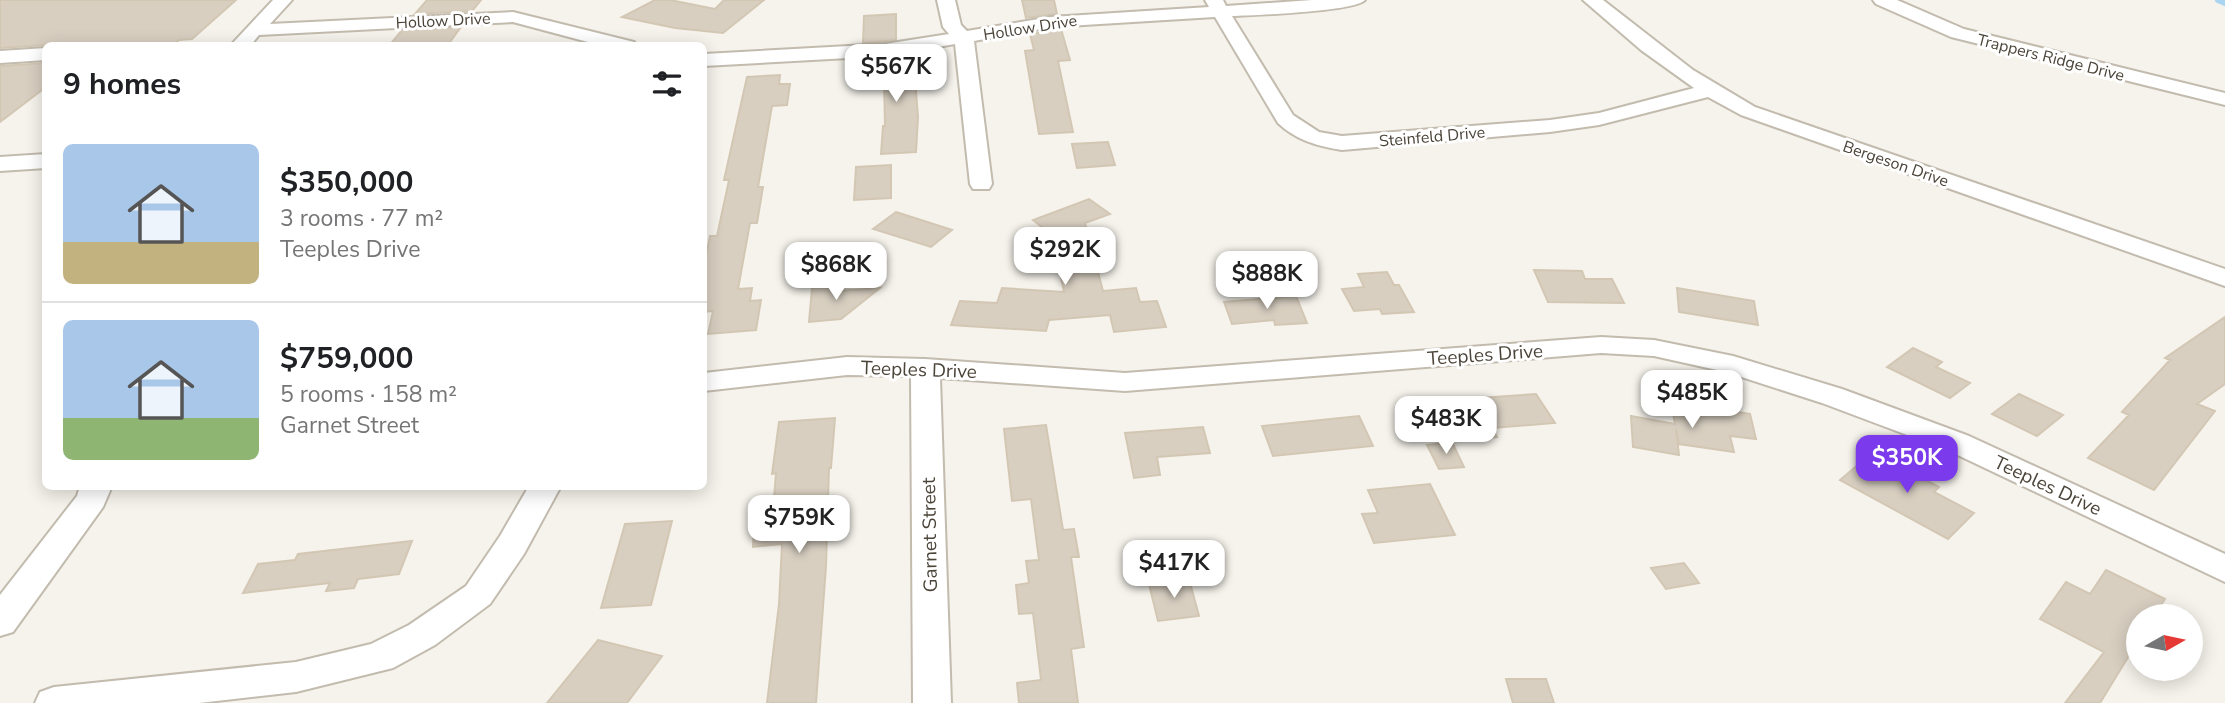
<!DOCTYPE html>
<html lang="en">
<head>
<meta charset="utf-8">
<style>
  :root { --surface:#fff; --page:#f6f6f6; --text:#202124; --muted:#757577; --line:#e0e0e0; --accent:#7c3aed }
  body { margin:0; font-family:"Nunito Sans",sans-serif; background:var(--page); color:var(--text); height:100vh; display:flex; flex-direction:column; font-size:26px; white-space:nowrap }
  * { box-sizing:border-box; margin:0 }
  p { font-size:23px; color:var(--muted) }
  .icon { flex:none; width:38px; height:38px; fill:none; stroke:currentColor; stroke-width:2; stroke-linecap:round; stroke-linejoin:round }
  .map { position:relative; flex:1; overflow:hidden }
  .sheet { position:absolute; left:42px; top:42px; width:665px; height:448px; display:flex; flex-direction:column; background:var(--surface); border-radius:10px; box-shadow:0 4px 18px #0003 }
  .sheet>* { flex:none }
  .needle { width:46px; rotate:81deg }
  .tools { position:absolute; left:2126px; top:604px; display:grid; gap:14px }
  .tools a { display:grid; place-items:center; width:77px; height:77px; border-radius:50%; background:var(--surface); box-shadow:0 4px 18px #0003; font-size:35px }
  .price { position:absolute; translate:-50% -60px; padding:0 16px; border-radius:14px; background:#fff; color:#222; font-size:23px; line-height:46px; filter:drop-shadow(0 2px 4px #0008) }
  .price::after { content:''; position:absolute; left:50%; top:42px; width:21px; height:16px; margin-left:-10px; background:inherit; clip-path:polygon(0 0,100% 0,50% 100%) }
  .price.current { background:var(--accent); color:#fff }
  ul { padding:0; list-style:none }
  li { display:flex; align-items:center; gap:21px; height:175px; padding:0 21px }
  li+li { border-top:2px solid var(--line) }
  li span { display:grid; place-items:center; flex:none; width:196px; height:140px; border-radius:10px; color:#555 }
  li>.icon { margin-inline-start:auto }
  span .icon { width:84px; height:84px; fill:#fffc; stroke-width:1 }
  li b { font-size:30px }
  h2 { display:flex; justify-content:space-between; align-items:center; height:84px; padding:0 21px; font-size:30px }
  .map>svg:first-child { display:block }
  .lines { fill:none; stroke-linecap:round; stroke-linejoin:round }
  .stream { stroke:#a9d4f2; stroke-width:6 }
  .building { fill:#d8cfc1; stroke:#d3c7b4; stroke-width:2 }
  .minor-casing { stroke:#c2bbae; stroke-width:4 }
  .minor { fill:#fff; fill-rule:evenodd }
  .labels { text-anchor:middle; stroke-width:6; stroke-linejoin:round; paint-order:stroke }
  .far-street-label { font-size:16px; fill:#4b4439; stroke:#fff }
  .street-label { font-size:19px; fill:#4b4439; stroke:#fff }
</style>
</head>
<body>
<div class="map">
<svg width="2225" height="703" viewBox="0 0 2225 703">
  <rect width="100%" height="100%" fill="#f6f3ec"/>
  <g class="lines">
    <path class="stream" d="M2218,0l7,3"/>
  </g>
  <path class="building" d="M0,0h236l-44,39 -13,1 -7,6 -126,-1 -46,3z
    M427,0h54l-9,11 -57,3z
    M655,0h15l45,9 9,-9h40l-41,33 -48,-5 -53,-11z
    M1022,0h32l3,14 -31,4z
    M896,14v26l-33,3 1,-27z
    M461,27l-14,19h-58l13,-16z
    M1061,29l9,31 -12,1 15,71 -34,2 -14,-83 9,-1 -4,-16z
    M896,57l-1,10 19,-1 4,51 -2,35 -35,2 2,-28h2l-1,-46 -23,1 1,-21z
    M46,63v24l-46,35v-56z
    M780,75l-1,9h11l-3,21 -15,1 -14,81h5l-6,36h-7l-12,66 14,-1 -2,13 11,-1 -5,30 -48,4 5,-23 -9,1v-46l6,-30h7l12,-56h-5l23,-103z
    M1108,142l7,23 -38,3 -5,-24z
    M891,165v33l-37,2 2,-33z
    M1089,199l21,15 -25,9 18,68 33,-3 4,14 17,-1 9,26 -52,5 -4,-17 -61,5 -3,11 -95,-6 9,-24 37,2 5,-15 62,4 -12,-57 -19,-15z
    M896,212l56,18 -21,17 -58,-18z
    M1534,270l48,1 3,8h27l12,24 -76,-1z
    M1387,272l7,13h5l15,27 -32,2 -2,-5 -26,2 -12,-22 22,-2 -6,-13z
    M839,286v5l41,-3 -39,31 -32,3 3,-34z
    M1677,288l77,13 4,24 -79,-13z
    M1296,296l11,27 -32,2 -1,-5 -42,4 -8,-22z
    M2225,317v67l-28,20 18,7 -61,79 -66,-32 41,-43 -7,-3 48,-52 -5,-2z
    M1913,348l29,14 -6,5 34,16 -20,15 -63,-31z
    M1536,394l19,29 -63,5 5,9 -53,4 -20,-39z
    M2019,394l44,21 -26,21 -45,-22z
    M1671,402l79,12 6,25 -26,-3 4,16 -55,-8 -3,-15 3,26 -46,-8 -2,-31 44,8z
    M1359,416l14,30 -100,10 -11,-30z
    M835,418l-4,50h-2l-3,98 -10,137h-49l12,-99 3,-60 -29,3 1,-23 18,-1 4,-50 -4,1 7,-52z
    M1046,425l17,105 11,-1 5,28h-8l13,90 -13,2 7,54h-59l-2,-20 24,-3 -8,-67 -14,1 -3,-29 13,-2 -3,-22 13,-1 -8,-61 -19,2 -8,-72z
    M1203,427l7,26 -53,4 3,18 -26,3 -9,-45z
    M1452,442l12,25 -25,2 -12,-24z
    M1873,452l66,35 -5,5 40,21 -26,26 -108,-59z
    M1430,484l25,51 -81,8 -12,-29 16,-1 -10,-23z
    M672,521l-21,84 -50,3 24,-84z
    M412,541l-13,33 -41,5 -4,9 -28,3 4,-8 -87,10 15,-29 37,-4 3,-6z
    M1684,563l15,20 -33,6 -15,-21z
    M2106,570l59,29 -11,17h-16v25l-38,62h-35l39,-51 -64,-33 26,-37 24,12z
    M1189,579l10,37 -41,5 -9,-37z
    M598,640l64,16 -35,47h-80z
    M1506,679h40l8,24h-41z"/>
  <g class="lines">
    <defs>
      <path id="minor" d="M273,0h19l-22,24 243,-12 121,30 2,4h-33l-90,-24 -254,13 -9,11h-20z
        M937,0h18l6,25 6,6 84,-14 158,-10 -4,-7h18l3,6 86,-6h53c-11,12 -111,15 -133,16l61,99 26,17 23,4 208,-16 49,-7 95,-25 -53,-38 -58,-50h20l90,70 62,37 470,162v17l-484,-171 -33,-18 -109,28 -49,7 -208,18c-25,-4 -46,-10 -64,-27l-63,-106 -164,10 -77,14 18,143 -3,5h-16l-3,-5 -15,-140 -70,12 -181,10v-12l181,-10 64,-10 -6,-7z
        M1873,0h24l67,29 261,64v12l-274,-68 -75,-33z
        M46,48v12l-46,3v-12z
        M46,154v14l-46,3v-14z
        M1601,337l53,3 79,16 109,33 127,47 256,118v28l-278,-132 -125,-47 -96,-31 -72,-16 -53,-3 -476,38 -185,-13 11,325h-38l-2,-327 -64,-1 -143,16v-18l143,-16 78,2 200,14z
        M80,486h32l-9,21 -90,125 -13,4v-41l77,-99z
        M529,486h32l-37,68 -34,50 -55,41 -42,23 -97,24 -97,11h-164l5,-11 14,-5 242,-25 75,-18 38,-19 57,-39 34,-50z"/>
    </defs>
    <use href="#minor" class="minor-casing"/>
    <use href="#minor" class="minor"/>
  </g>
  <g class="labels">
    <g class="far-street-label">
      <text transform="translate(443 20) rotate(-3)" y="6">Hollow Drive</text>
      <text transform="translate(1030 27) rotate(-9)" y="6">Hollow Drive</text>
      <text transform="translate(2051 57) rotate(14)" y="6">Trappers Ridge Drive</text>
      <text transform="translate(1432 136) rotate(-5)" y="6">Steinfeld Drive</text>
      <text transform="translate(1896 163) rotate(19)" y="6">Bergeson Drive</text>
    </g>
    <g class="street-label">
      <text transform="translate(1485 354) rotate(-4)" y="7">Teeples Drive</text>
      <text transform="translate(919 369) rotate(2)" y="7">Teeples Drive</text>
      <text transform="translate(2048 485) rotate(25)" y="7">Teeples Drive</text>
      <text transform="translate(929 535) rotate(-91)" y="7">Garnet Street</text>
    </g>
  </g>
</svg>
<div class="tools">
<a><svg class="needle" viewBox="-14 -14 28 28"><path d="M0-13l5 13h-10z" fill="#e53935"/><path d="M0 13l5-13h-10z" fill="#757577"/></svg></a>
</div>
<b class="price" style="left:896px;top:104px">$567K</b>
<b class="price" style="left:1065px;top:287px">$292K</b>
<b class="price" style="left:836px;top:302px">$868K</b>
<b class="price" style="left:1267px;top:311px">$888K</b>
<b class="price" style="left:1692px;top:430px">$485K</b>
<b class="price" style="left:1446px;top:456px">$483K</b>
<b class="price current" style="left:1907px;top:495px">$350K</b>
<b class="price" style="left:799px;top:555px">$759K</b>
<b class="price" style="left:1174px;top:600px">$417K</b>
<section class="sheet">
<h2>9 homes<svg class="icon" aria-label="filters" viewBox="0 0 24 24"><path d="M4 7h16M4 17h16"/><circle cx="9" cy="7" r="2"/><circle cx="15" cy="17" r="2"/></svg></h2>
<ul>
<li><span style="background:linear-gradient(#a9c7e8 70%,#c2b280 0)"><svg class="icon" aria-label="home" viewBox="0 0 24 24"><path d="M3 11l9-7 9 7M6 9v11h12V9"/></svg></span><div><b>$350,000</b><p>3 rooms · 77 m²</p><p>Teeples Drive</p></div></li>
<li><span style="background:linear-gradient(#a9c7e8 70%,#8fb573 0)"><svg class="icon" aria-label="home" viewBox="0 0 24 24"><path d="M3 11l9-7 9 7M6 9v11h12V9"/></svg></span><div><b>$759,000</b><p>5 rooms · 158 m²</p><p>Garnet Street</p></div></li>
</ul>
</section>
</div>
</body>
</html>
